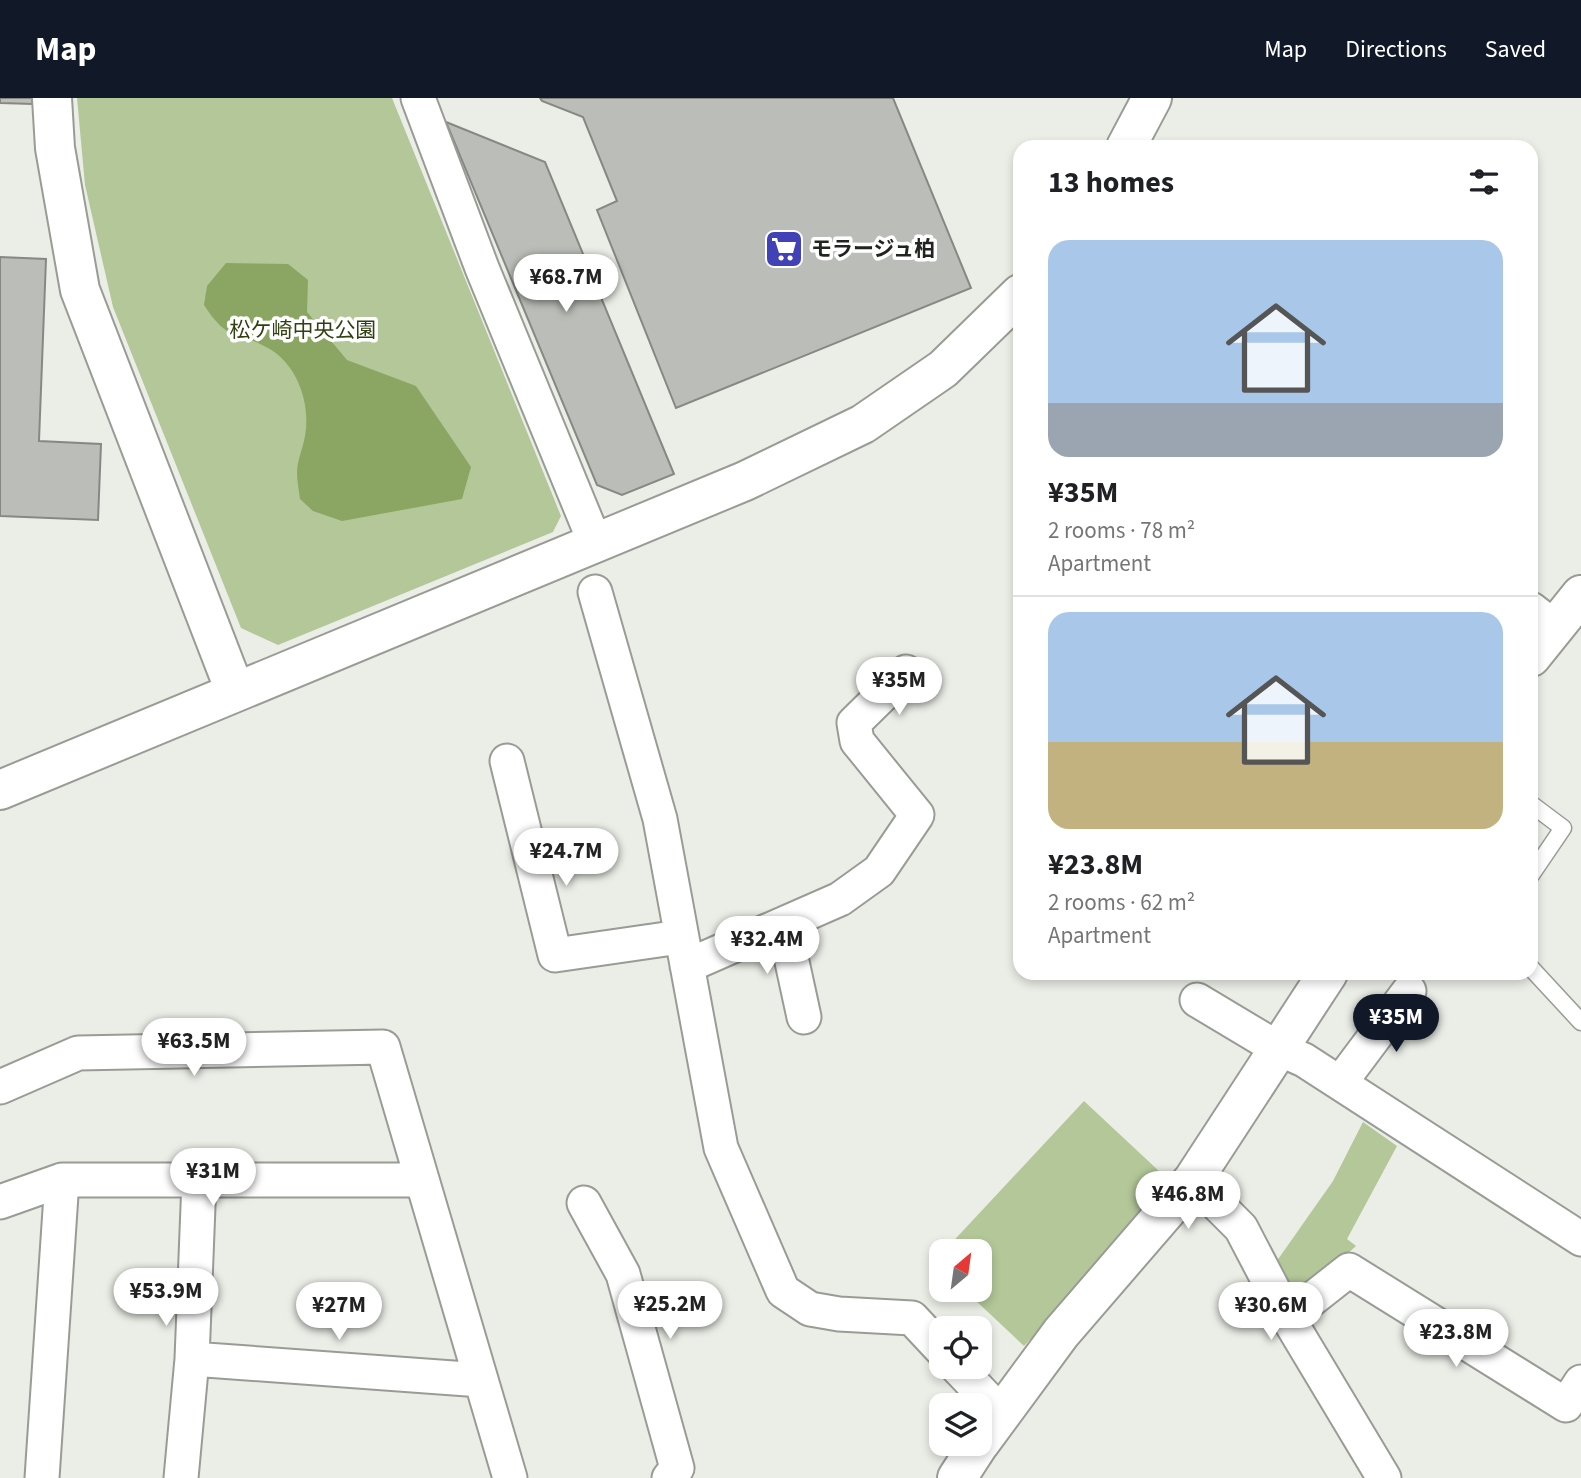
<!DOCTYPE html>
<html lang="en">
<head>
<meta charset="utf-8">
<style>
  :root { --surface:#fff; --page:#f2f2f2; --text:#202124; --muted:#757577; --line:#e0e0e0; --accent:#111827 }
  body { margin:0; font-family:"Source Sans 3","Noto Sans JP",sans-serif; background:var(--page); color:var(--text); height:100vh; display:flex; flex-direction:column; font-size:26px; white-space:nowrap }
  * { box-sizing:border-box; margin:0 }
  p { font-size:23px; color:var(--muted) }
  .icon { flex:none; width:38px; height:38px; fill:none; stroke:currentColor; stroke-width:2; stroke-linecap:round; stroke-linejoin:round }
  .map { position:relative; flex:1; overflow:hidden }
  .panel { position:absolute; left:1013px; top:42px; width:525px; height:840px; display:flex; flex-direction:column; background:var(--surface); border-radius:21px; box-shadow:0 4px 10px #0003 }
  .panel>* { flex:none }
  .needle { width:46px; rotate:29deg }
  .fabs { position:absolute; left:929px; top:1141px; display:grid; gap:14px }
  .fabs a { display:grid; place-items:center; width:63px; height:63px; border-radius:14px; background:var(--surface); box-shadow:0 4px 10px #0003; font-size:35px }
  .price { position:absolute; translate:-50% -60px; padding:0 16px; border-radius:24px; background:#fff; color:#222; font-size:23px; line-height:46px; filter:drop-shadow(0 2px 4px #0008) }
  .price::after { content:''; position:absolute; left:50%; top:42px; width:21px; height:16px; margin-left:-10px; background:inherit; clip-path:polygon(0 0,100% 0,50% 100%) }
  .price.active { background:var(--accent); color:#fff }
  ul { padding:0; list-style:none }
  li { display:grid; align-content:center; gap:14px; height:371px; padding:0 35px }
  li+li { border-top:2px solid var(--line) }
  li span { display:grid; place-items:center; height:217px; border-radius:21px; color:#555 }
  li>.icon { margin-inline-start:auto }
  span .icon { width:126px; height:126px; fill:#fffc; stroke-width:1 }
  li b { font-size:30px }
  h2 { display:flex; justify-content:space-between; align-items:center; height:84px; padding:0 35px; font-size:30px }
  header { display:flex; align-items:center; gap:42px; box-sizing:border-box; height:98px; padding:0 35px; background:var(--accent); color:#fff }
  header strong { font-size:33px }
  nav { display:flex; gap:38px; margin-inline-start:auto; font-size:24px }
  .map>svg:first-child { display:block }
  .green { fill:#b3c798 }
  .water { fill:#8ba662 }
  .building { fill:#bbbeb8; stroke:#868983; stroke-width:2 }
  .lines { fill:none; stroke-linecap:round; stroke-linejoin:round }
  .lane-casing { stroke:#999c95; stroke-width:19 }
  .street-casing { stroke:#999c95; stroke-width:37 }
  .secondary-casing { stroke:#999c95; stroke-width:42 }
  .lane { stroke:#fff; stroke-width:16 }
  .street { stroke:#fff; stroke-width:33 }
  .secondary { stroke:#fff; stroke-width:38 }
  .labels { text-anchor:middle; stroke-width:7; stroke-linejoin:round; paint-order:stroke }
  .poi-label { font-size:21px; font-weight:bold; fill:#222421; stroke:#fff; text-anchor:start }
  .park-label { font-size:21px; fill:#30410f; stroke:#fff }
</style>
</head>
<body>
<header>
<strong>Map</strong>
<nav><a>Map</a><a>Directions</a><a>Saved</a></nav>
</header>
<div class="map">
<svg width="1581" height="1380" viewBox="0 0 1581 1380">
  <rect width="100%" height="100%" fill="#ebeee7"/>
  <path class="green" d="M77,0h315l169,418 -8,16 -275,113 -37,-17 -128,-321 -28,-122z
    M1084,1003l91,85 -151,160 -49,-46 10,-12 -5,-6v-31l-35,-1z
    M1363,1024l34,24 -50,93 9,7 -51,46 -14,-3 -17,-24 59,-84z"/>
  <path class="water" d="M226,165l62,1 20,16 -1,32 40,48 69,26 55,81 -9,32 -120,22 -29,-10 -13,-12c-1,-8 -3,-18 -3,-26 0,-12 6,-25 8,-37 6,-33 -8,-72 -37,-88 -34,-19 -39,-5 -64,-43l3,-19z"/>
  <path class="building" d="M0,0h32v6l-32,-1z
    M540,0h353l78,190 -295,120 -79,-198 20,-9 -34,-84 -41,-16z
    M446,24l99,40 129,312 -52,21 -25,-10z
    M0,159l46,2 -7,182 62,3 -3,76 -98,-4z"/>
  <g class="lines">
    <defs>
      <path id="lane" d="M1531,706l32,24 -32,47
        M1531,870l50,54"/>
      <path id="street" d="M418,0l64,170 114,277
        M595,494l65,227 61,329 62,143 27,18 29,5 73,4 30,32
        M1531,511l22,17
        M507,663l48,194 125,-18
        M784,827l20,92
        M687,868l153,-67 39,-28 38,-56 -60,-74 -3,-18 52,-51
        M1197,902l82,49 25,11 277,179
        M1340,985l69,-92
        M0,989l78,-34 305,-6 127,431
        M1193,1082l48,48 47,90 96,160
        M0,1104l62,-22h358
        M584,1105l39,71 54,194 -8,10
        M1288,1220l61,-48 217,135 15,-23
        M192,1261l289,21
        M957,1269l43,45
        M42,1380l20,-298
        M181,1380l11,-119 7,-178"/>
      <path id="secondary" d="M52,0l3,50 25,142 155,401
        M1126,49l26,-49
        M1531,559l50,-62
        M0,692l745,-309 118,-57 80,-55 77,-75
        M980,1345l81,-110 132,-153 135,-207
        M957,1380l22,-34"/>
    </defs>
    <use href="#lane" class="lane-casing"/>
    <use href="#street" class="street-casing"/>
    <use href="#secondary" class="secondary-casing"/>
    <use href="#lane" class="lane"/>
    <use href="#street" class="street"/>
    <use href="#secondary" class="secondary"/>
  </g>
  <defs>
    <symbol id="supermarket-square" viewBox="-11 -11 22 22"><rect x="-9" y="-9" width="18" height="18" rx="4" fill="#4242b7" stroke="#fff"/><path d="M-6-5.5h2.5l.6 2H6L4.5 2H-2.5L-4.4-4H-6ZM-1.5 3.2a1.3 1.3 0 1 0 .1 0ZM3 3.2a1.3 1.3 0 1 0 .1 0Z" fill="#fff"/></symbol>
  </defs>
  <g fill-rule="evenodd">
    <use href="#supermarket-square" x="762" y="129" width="44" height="44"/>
  </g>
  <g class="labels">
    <g class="poi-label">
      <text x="811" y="158">モラージュ柏</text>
    </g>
    <g class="park-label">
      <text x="303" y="239">松ケ崎中央公園</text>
    </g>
  </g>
</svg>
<div class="fabs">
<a><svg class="needle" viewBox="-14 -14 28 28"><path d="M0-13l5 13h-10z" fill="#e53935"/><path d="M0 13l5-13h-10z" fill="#757577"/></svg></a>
<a><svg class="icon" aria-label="locate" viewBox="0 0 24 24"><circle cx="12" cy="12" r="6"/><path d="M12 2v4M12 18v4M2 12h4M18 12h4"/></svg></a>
<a><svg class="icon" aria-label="layers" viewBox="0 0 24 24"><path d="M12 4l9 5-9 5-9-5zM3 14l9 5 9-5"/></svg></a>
</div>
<b class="price" style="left:566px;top:216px">¥68.7M</b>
<b class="price" style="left:899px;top:619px">¥35M</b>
<b class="price" style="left:566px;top:790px">¥24.7M</b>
<b class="price" style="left:767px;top:878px">¥32.4M</b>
<b class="price active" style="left:1396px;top:956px">¥35M</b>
<b class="price" style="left:194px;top:980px">¥63.5M</b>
<b class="price" style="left:213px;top:1110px">¥31M</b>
<b class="price" style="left:1188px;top:1133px">¥46.8M</b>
<b class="price" style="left:166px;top:1230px">¥53.9M</b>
<b class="price" style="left:670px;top:1243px">¥25.2M</b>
<b class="price" style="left:339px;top:1244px">¥27M</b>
<b class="price" style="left:1271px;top:1244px">¥30.6M</b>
<b class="price" style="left:1456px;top:1271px">¥23.8M</b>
<section class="panel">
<h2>13 homes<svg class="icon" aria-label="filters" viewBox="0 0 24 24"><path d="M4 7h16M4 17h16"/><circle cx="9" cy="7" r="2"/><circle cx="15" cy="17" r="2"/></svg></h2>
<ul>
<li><span style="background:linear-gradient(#a9c7e8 75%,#9aa5b1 0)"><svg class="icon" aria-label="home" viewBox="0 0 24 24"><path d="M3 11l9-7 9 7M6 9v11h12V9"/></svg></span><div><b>¥35M</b><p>2 rooms · 78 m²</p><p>Apartment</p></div></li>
<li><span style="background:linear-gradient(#a9c7e8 60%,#c2b280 0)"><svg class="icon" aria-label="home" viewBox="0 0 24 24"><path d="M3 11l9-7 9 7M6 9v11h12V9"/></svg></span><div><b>¥23.8M</b><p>2 rooms · 62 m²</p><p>Apartment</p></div></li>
</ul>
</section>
</div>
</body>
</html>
